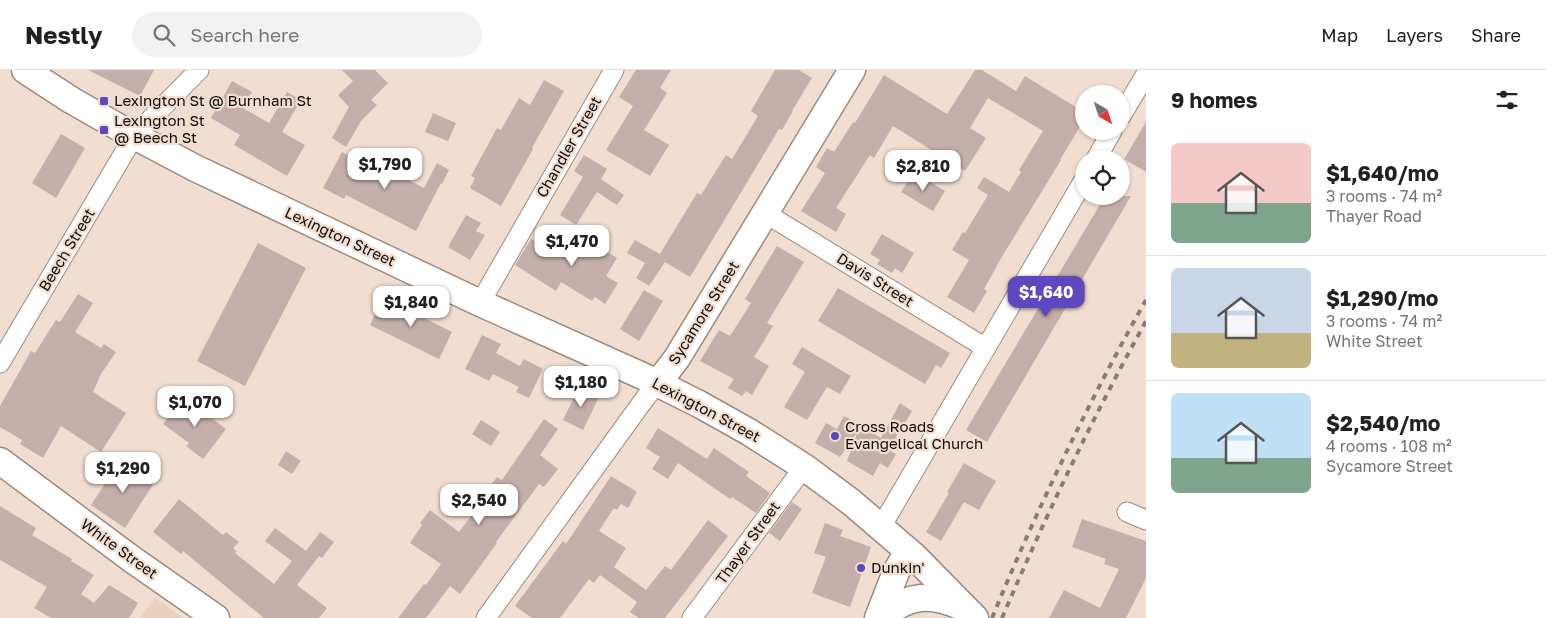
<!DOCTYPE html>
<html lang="en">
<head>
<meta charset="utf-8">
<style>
  :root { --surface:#fff; --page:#f2f2f2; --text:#202124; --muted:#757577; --line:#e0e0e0; --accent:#5e47bf }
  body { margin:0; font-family:"Golos Text",sans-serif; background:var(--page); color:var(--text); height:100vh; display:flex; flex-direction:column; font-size:19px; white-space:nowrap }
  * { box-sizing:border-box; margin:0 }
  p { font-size:16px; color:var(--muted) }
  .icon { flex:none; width:28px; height:28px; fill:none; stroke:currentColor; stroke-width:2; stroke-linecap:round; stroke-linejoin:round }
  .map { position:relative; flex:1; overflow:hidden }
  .side { display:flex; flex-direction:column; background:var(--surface); width:400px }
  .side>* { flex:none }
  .needle { width:32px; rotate:141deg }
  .buttons { position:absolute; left:1075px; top:15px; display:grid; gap:10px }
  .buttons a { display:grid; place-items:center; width:55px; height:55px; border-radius:50%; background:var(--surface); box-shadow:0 1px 4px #0004; font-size:25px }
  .price { position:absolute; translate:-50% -42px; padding:0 11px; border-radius:10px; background:#fff; color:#222; font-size:16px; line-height:32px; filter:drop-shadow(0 1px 2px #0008) }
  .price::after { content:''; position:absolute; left:50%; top:30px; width:15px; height:11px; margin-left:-8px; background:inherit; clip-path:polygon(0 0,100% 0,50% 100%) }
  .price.active { background:var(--accent); color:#fff }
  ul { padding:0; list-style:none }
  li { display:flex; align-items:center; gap:15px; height:125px; padding:0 25px }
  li+li { border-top:1px solid var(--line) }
  li span { display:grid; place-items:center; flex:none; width:140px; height:100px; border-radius:8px; color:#555 }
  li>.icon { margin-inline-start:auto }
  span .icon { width:60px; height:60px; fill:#fffc; stroke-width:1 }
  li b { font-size:21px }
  h2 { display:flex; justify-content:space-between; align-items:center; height:60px; padding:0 25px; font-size:21px }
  header { display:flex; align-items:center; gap:30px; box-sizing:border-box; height:70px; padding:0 25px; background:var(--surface); border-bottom:1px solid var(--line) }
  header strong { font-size:24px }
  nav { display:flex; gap:28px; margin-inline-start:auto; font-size:18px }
  .search { width:350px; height:45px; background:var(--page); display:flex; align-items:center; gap:12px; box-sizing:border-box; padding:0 18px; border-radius:28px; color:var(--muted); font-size:19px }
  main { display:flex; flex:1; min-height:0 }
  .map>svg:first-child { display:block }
  .built { fill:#ead2bf }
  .building { fill:#c5afaa }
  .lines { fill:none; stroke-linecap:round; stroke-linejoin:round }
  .street-casing { stroke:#9b8a7e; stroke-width:21 }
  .secondary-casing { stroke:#9b8a7e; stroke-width:29 }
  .street { stroke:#fff; stroke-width:19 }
  .secondary { stroke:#fff; stroke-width:26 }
  .rail { stroke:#897c73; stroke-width:4; stroke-dasharray:6 6; stroke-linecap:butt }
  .poi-dot { fill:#5e47bf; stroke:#f1ded1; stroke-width:2 }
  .labels { text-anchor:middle; stroke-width:4.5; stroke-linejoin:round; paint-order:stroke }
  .poi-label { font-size:15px; fill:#110c07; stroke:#f1ded1; text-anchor:start }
  .street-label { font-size:15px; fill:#110c07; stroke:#f1ded1 }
</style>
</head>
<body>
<header>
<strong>Nestly</strong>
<div class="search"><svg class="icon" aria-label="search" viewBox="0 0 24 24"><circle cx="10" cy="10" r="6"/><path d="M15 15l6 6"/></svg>Search here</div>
<nav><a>Map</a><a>Layers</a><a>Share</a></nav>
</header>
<main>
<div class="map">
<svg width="1146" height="548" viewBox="0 0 1146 548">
  <rect width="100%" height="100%" fill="#f1ded1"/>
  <path class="built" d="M155,528l28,20h-43z"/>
  <path class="building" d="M88,0h66l-14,26z
    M342,0h33l13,13 -17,17 6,5 -16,16 -15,26 -14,-9 17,-31 -11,-12 15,-14z
    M636,0h35l-11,18 7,5 -23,37 25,15 -19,31 -44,-26 27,-44 -14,-9z
    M775,0h24l13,8 -20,33h1l-11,19 -3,-1 -89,148 -25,-15 -16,24 -13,-8 9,-15 -18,-10 8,-13 25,14 37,-61 4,2 25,-40 6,4 26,-43 -7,-5z
    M975,0h7l34,21 9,-15 59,36v8l-24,40h1l-58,95 -19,34 3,2 -13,22 -27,-16 22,-37 -17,-10 11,-18 2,1 23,-38 -11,-7 7,-11 25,15 12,-20 -2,-2 24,-39 -55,-33 -18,30 16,10 -21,33 -72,-45 -19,32 -4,-3 -34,53 10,6 -10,18 -35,-21 24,-38 -9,-6 11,-19 7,4 19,-30 2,1 29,-48 63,39z
    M544,10l20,11 -32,57 1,1 -32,57 -31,-18 5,-10 -4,-2 26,-48 4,2 18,-32 11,7z
    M232,11l20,11 -9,16 26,15 18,-31 14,8 -19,32 23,13 -18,31 -53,-31 6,-10 -29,-17z
    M433,43l23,10 -8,18 -23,-9z
    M1146,52v50l-22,-13z
    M61,64l24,14 -29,50 -24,-15z
    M342,82l34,19 3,-6 45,23 13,-25 12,7 -7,14 -1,-1 -25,48 -70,-36 -2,4 -21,-11z
    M584,85l23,14 -6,10 23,16 -7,10 -20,-13 -21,33 -16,-10 23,-38 -9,-6z
    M914,102l31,19 -12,20 -32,-19z
    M1105,126h26l-144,246 -21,-12z
    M466,145l15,8 -5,8 9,4 -15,25 -22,-13z
    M577,160l13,8 -2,2 29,18 -11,18 12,7 -13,21 -10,-7 -3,4 -31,-19 -5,9 -41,-26 16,-26 24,14 1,-1 5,3z
    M882,164l32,19 -12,20 -7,-5 -3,5 -15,-9 3,-4 -10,-6z
    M258,173l48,25 -61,118 -48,-25z
    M777,176l27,16 -37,61 6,3 -19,31 15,9 -17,29 -6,-4 -4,5 -14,-8 6,-9 -34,-18 19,-31 11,6 21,-33 -6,-4z
    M838,218l112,65 -9,15 -5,-3 -11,19 -107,-63z
    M644,220l19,11 -24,40 -19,-12z
    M78,224l15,9 -18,29 26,16 3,-4 12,8 -15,22 -8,18 33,21 -25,39 -40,-26 -18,32 -23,-14 2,-4 -22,-13v-21l31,-55 4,2 21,-33 4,2z
    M383,227l69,35 -13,27 -69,-34z
    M482,265l19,9 -5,9 24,13 4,-7 19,10 -14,29 -13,-6 3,-5 -26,-13 -4,7 -24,-12z
    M802,277l49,29 -11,18 -13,-7 -20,33 -23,-13 21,-35 -13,-8z
    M579,317l20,10 -16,33 -20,-10z
    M182,329l25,19 2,-2 17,13 -23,30 -17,-13 3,-3 -26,-19z
    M900,333l12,8 -8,14 -1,-1 -14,26 7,4 -8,14 -8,-5 -7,13 -26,-15 11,-30 -18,26 -25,-14 11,-20 11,6 7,-13 37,22z
    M544,349l14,10 -18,26 18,14 -14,18 -5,-3 -43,58 1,1 -37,51 -10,-8 -24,32h-28l26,-34 2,1 15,-21 -31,-21 12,-18 -2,-2 10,-13 29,22 20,-26 -2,-2 20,-27 5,3z
    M481,350l19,12 -9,14 -19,-12z
    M658,358l49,31 7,-11 35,24 -3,4 24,17 -14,20 -24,-16 -2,2 -52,-36 -10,16 -16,-10 8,-12 -14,-9z
    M286,381l15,10 -9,13 -14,-9z
    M120,391l34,22 -29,45 -34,-23z
    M964,393l32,18 -17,29 -15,-8 -23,39 -15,-9 23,-39 -2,-1z
    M611,406l26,16 -9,16 -7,-4 -4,6 -3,-2 -15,23 27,17 -12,19 32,23 19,-24 6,4 37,-50 20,16 -63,82h-26l-9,-6 7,-10 -37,-27 -6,8 -5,-4 -29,39h-28l-17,-12 48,-65 3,3z
    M179,429l44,36 3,-3 13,10 -6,6 4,4 -2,1 39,31 18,-23 -27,-20 10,-13 31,23 14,-19 14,10 -12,16 -3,-2 -22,29 30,23 -8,10h-55l-81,-67 -2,3 -28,-22z
    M792,432l10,7 -22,32 -11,-8z
    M0,436l36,22 -4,7 40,24 -1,2 23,14 -13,19 13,9 15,-18 29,18 -9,15h-78l-17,-10 13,-21 -47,-27z
    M1082,449l64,22v37l-20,40h-77l15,-28 36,18 19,-39 -15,-5 2,-5 -34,-12z
    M825,453l18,7 -3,6 31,11 -21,60 -38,-14 14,-36 -12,-4z"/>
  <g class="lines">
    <defs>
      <path id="street" d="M1121,46l25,-42
        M1096,89l16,-28
        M765,143l221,135
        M480,233l134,-233
        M0,293l134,-227 65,-66
        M1127,442l19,8
        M881,457l203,-347
        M486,548l160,-221 12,-14
        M692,548l112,-151"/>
      <path id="secondary" d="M25,0l46,30 56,32 68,36 285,135 167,75 52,26 50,28 55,35 47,35 63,54 61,62
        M658,313l19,-25 175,-288
        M0,391l133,99 83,58
        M878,548l18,-46 12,-21
        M882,548c26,-25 51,-25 82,-10"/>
    </defs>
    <use href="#street" class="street-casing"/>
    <use href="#secondary" class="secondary-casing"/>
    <use href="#street" class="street"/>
    <use href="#secondary" class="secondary"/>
    <path class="rail" d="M992,548c45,-109 96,-215 154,-318
      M1002,548c43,-101 91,-201 144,-297"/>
  </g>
  <g class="poi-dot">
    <rect x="99" y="26" width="10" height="10" rx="2.5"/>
    <rect x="99" y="55" width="10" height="10" rx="2.5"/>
    <circle cx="835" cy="366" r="5"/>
    <circle cx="861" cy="498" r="5"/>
  </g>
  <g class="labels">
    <g class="poi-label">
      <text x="114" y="36">Lexington St @ Burnham St</text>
      <text x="114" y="56">Lexington St<tspan x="114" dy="17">@ Beech St</tspan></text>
      <text x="845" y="362">Cross Roads<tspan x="845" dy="17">Evangelical Church</tspan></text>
      <text x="871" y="503">Dunkin'</text>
    </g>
    <g class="street-label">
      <text transform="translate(569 77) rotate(-60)" y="5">Chandler Street</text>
      <text transform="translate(340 167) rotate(25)" y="5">Lexington Street</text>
      <text transform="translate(67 180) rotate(-59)" y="5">Beech Street</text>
      <text transform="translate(875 210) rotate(32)" y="5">Davis Street</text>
      <text transform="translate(704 243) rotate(-58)" y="5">Sycamore Street</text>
      <text transform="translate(706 340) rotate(28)" y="5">Lexington Street</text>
      <text transform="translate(748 473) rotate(-54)" y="5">Thayer Street</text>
      <text transform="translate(119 479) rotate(36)" y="5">White Street</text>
    </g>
  </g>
</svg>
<div class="buttons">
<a><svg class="needle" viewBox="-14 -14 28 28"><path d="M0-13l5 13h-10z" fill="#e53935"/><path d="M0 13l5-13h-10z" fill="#757577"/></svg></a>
<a><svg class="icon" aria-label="locate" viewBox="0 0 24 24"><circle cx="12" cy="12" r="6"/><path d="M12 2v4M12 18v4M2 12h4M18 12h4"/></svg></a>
</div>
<b class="price" style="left:385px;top:120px">$1,790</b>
<b class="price" style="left:923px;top:122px">$2,810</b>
<b class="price" style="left:572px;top:197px">$1,470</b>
<b class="price active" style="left:1046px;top:248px">$1,640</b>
<b class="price" style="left:411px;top:258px">$1,840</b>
<b class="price" style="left:581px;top:338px">$1,180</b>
<b class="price" style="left:195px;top:358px">$1,070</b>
<b class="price" style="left:123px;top:424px">$1,290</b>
<b class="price" style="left:479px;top:456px">$2,540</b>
</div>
<section class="side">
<h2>9 homes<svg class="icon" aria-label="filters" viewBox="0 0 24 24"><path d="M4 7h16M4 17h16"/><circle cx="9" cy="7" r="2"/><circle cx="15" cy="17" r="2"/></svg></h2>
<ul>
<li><span style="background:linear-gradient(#f6c9c9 60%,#7fa58c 0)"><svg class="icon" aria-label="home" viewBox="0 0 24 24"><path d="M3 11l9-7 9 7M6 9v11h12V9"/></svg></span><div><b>$1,640/mo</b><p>3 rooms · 74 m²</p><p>Thayer Road</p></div></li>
<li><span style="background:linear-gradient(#c9d6e8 65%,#c2b280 0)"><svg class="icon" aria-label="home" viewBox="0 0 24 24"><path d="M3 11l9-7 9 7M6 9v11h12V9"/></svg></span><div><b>$1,290/mo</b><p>3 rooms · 74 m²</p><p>White Street</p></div></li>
<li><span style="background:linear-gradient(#bfe0f5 65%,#7fa58c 0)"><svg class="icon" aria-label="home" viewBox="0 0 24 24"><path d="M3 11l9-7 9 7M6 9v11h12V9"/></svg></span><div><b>$2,540/mo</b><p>4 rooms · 108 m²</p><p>Sycamore Street</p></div></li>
</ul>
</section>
</main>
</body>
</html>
